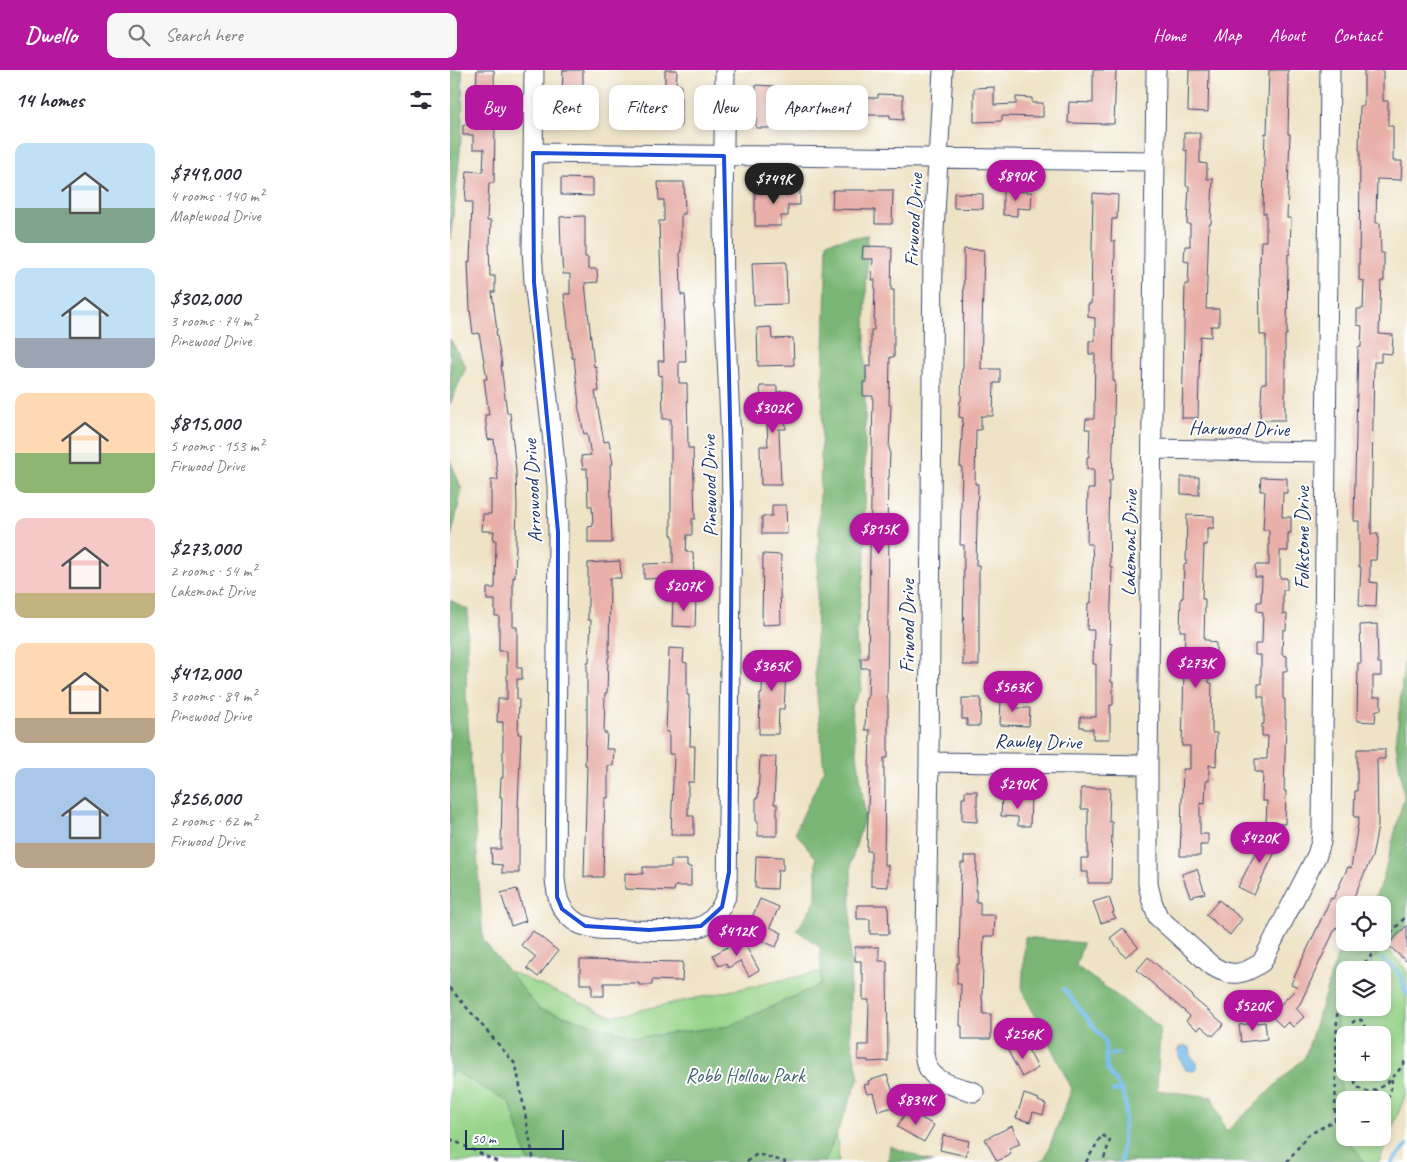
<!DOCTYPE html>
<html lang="en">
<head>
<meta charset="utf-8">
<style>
  :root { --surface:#fff; --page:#f7f7f7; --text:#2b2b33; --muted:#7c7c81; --accent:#b5179e }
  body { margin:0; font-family:Caveat,sans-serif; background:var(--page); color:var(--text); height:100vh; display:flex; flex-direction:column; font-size:19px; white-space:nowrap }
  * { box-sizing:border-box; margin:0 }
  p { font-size:16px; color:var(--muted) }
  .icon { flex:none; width:28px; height:28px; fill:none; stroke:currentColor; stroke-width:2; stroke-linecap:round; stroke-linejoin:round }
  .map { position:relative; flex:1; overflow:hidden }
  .panel { display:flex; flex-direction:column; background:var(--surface); width:450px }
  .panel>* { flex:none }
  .top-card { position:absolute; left:15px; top:15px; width:475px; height:45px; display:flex; gap:10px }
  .controls { position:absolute; left:886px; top:826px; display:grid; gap:10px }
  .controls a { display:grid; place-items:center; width:55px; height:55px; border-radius:10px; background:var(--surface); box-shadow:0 2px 8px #0003; font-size:25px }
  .scale { position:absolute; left:15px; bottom:12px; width:99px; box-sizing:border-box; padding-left:5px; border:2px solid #1b2f5e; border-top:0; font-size:14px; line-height:18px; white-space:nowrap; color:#1b2f5e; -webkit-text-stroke:4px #fff; paint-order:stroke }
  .price { position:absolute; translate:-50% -42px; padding:0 11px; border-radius:18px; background:var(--accent); color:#fff; font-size:16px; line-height:32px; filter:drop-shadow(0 1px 2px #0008) }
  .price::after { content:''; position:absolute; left:50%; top:30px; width:15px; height:11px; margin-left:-8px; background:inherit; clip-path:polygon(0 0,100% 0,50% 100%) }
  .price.active { background:#222; color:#fff }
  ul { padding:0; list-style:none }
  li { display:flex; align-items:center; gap:15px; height:125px; padding:0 15px }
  li span { display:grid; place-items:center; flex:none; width:140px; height:100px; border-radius:10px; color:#555 }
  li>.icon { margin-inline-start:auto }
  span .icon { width:60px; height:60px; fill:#fffc; stroke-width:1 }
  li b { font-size:21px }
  h2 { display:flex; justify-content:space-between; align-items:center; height:60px; padding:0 15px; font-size:21px }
  .tag { padding:0 18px; border-radius:10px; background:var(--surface); box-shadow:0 2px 8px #0003; font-size:18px; line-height:45px }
  .tag.active { background:var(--accent); color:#fff }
  header { display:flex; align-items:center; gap:30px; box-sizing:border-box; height:70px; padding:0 25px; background:var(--accent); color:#fff }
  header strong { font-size:24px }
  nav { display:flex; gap:28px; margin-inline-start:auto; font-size:18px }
  .search { width:350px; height:45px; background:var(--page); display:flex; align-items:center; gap:12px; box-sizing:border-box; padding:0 18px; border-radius:10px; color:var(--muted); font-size:19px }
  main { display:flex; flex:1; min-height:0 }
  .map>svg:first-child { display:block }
  .green { fill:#97d489; stroke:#598274; fill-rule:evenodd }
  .forest { fill:#79b675; stroke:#4a726a }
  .water { fill:#72bceb; stroke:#4676a4 }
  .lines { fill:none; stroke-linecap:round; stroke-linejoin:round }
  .stream { stroke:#72bceb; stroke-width:4 }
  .building { fill:#e8b0a9 }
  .minor-casing { stroke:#3b4a6e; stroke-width:21 }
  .path { stroke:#3b4a6e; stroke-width:2.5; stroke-dasharray:4 4; stroke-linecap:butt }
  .minor { stroke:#fff; stroke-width:19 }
  .marked { fill:none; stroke:#1d4ed8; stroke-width:4; stroke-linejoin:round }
  .labels { text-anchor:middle; stroke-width:4; stroke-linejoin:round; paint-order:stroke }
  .street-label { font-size:20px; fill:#1b2f5e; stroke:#fff }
  .park-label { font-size:20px; fill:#40616b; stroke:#fff }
</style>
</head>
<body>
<header>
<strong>Dwello</strong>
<div class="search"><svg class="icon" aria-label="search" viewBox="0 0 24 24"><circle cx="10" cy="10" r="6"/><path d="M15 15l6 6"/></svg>Search here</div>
<nav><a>Home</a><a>Map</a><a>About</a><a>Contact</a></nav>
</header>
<main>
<section class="panel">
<h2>14 homes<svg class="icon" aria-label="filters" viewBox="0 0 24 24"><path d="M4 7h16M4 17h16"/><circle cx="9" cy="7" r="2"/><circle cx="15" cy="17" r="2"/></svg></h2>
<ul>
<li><span style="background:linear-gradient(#bfe0f5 65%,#7fa58c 0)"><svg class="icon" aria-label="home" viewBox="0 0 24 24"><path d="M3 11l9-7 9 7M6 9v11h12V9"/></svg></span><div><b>$749,000</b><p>4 rooms · 140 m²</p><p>Maplewood Drive</p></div></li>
<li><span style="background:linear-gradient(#bfe0f5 70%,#9aa5b1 0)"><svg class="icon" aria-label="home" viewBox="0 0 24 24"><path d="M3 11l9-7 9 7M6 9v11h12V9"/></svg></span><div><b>$302,000</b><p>3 rooms · 74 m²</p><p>Pinewood Drive</p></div></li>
<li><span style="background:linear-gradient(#ffd9b3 60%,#8fb573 0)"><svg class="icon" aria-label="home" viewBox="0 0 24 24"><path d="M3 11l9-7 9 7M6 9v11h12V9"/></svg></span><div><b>$815,000</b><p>5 rooms · 153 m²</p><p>Firwood Drive</p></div></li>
<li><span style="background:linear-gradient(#f6c9c9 75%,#c2b280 0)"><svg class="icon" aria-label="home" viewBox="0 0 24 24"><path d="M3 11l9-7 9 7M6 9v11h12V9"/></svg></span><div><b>$273,000</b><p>2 rooms · 54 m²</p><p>Lakemont Drive</p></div></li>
<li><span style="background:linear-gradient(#ffd9b3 75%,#b9a48a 0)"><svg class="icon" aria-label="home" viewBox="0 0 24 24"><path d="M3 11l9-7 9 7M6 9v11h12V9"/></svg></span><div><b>$412,000</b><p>3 rooms · 89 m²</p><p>Pinewood Drive</p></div></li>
<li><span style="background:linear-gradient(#a9c7e8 75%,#b9a48a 0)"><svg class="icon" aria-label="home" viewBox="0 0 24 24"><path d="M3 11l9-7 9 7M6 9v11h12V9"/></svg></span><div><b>$256,000</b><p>2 rooms · 62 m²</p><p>Firwood Drive</p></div></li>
</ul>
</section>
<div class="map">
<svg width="957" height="1092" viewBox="0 0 957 1092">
  <rect width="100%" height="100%" fill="#fff"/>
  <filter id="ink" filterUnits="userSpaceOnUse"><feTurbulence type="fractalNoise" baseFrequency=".02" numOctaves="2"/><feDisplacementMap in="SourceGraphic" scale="10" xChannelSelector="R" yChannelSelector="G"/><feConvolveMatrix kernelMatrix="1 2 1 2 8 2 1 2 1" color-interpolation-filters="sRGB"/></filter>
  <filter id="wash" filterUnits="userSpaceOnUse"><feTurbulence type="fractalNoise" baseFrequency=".0096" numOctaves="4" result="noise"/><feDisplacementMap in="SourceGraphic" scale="20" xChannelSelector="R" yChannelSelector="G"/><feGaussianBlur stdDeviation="1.12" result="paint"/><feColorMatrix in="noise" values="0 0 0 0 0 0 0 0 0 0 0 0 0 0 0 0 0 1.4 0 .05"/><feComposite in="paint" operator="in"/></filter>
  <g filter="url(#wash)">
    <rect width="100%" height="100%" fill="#efe3c6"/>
    <path class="green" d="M0,586l14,296 148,64 212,-45 15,191h-389z
      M932,872l25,29v120l-28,71h-171l100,-96 37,-77v19h37v-38h-28zM895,965h37v37h-37zM895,1030h37v38h-37z"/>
    <path class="forest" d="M0,0h12c3,57 -5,113 -12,169z
      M418,165l-3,99v225l-9,80 6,50 -11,18 14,108 -14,47 -1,173 9,43 -34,84h-297l-18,-59 -56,-32 -4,6v-477l18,10 -2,84 17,246 56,69 99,28 91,-11 92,-42 -1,-37 -23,-17 19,-30v-42l-21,-26 29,-62 -9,-97 12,-431z
      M0,269l16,28 -16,37z
      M0,390l12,30 -12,52z
      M957,561v293l-42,46h-20v22l-9,11 7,130 2,5h2l18,24h-328l8,-4 27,-69 -50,-99 3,-53 58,6 -7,23 84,61 -3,63 55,7 14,35 79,-75 36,-113 5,-2h36v-37h-11l11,-23 22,-85 -8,-53z
      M440,1076l39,15 4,1h-45z"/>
    <path class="water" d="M732,976h4l4,2 1,8 6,7v5l-3,3 -8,-1c-4,-8 -12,-17 -4,-24z"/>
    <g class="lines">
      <path class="stream" d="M932,889l16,12 9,23
        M614,919l41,52 2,28 15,22 4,13 -5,58
        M656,985l12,-2
        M663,1021h9
        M942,1092l15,-17"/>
    </g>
    <g id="blocks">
      <path class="building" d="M27,0h17l1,55 -1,58h-5l-2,38h4l-1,23h-1l1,32h5v16h-3l5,39h-1l6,34h-1l6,48h3l6,59 1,34 -2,72 -2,-1v50h4v41h5v11h-5v20h2l-1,35h3l-3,73h1v66h-17v-8l-10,-1 -1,-15h10l1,-52h-2l1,-19h2v-56h-6l1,-23h9v-48h-8v-35h-4v-16h-8v-12h8l1,-48h-3l1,-9h-12l1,-17h8v-34h7l-4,-41 -6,1 -3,-25h4l-5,-36h3l-8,-46 -6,1 -3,-25 -2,-47h2l2,-60h-7l2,-31 16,1 1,-23h-11v-14h-10v-10h12l-1,-35h2z
        M113,0h20v27h8l-1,11h-4l-1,18 -24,-1z
        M215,0h12l-1,15h5v42l-16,-1z
        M643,0h23l-2,54 -46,-1 1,-21 24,1z
        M739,0h20l-1,42 -20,-1z
        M819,0h19v15h1l-1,49h2l-3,84h4l-1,36h-2l-1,81h-2v85h-25l2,-37h4v-48h-6l-1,-73h1l1,-21h5v-28h-3l1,-50 1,-30 2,1z
        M914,0h19v31h5v25h5v35h9l-1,19 -24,-1 -1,44h4l1,30h3v28h-3l-2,53 14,1 -1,19 -11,-1v9h-7l-3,172h7v12h-1l-1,14h-6v22l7,1 -1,24 -17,-1 2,-39h-2v-46h-5l4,-174h3l1,-21 -5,-1v-16h6l1,-28 -5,-1 1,-130h-1l1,-44h4z
        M306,15l18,1v27h24l-1,15h-41z
        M544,17v18l22,-1v-7l16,1v5h11v14l-41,-1v5l-28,1v-34z
        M428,24l25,1v25l-13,-1v-4h-24v3h-26l1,-21 37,1z
        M734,63h16v30l7,1v15h6l-2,45h-2l-3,85h13v17h-8v11l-11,-1 -2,82h-16l3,-134h3l1,-22 -5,-1 1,-15h5v-22h-3l2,-38h-3l1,-36h-3z
        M111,108l32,1v17l-32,-1z
        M208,112h26l1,32h-4v37h-1l1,44h4l1,15h-2l2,52h-7v21h8l1,65h5l2,71h-3v16h-5l-1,16 7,1 1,25 -50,2v-15l29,-1v-28h-2v-116h-8l-1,-44 -3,1 -1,-15h6l-5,-140h5v-21h-5z
        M305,118h45v17h-12v11h-7v10h-26z
        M383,120h60l-1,34h-17v-14l-43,-1z
        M553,121l29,1 -1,17 -14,-1v8l-14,-1z
        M504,123l29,1v15l-29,-1z
        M643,123l25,2 -1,24h-5l-1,22h4l-2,140h2l-3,100h-3l-1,49h1l1,37h2l-2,77h2l-1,30v8h2v23h-3v34h-17v-10h-9l-1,-2h-3v-10h16v-53h-3l1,-34h-7l1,-27h3l1,-37h1l-1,-22h-5l1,-55h6v-20h-7v-12h2l1,-28h-5l1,-10h8l1,-65h-6v-13h6v-23l-7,-1v-13h3z
        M135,146v41h3v12h9l1,13 -13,1 9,84 2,-1 3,25 -4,1 9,50 5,-1 4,23 -3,1 2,78h-24v-16l5,-1 -1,-20h-4l-1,-38 -4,1 -2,-13 10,-1 -4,-22 -3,1 -6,-29 1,-1 -5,-46h-2l-8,-64h6v-20h-7l-2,-26 -1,-31z
        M413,176l29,1 -1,43h3v67h-4l-1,48h2l-2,44 1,1 -1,28h-1l-1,54h2l-2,167h1v59h-4v20h1l-1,87h4v22l-17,-1v-35h-4l3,-121h-5l1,-32h2l1,-30h-8v-10h7l5,-262h-10v-14h3v-16l5,1v-37h3l1,-50h-3l1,-21h-11z
        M514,179l20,1 -3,119h19v14h-6l-1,33h-12v14h-5l-1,54h3l-2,81h3v100h-16l1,-120h-4l2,-78h-2l3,-49 -4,-1 1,-16h1l1,-32h1z
        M336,192l1,42 -33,1 -2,-42z
        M321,257l1,12 21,-1 1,27 -36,1 -1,-38z
        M310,316h17v6l11,-1 1,24h-4l1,14h-7l2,56h-20l-1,-39h8l-2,-45h-5z
        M731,407h18v18l-18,-1z
        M811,407l26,1v15h-4l-1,24h9v16h-3v18h-8v27h7v12h-4v24h4l-1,16h-3l-1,25 5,1v15h-4v28h2v20h1l-2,72h2l-1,33 -19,-1 1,-22h-5l1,-29h-8v-13h12l1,-23h-6v-12h2v-27h-6v-13h3v-29h-6v-11h6l1,-2 1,-30 -6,-1v-9h4l1,-25h-7v-12h14v-35h-6l2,-39h-5z
        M322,435h14l1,29h-25v-18h10z
        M737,445l27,1v12h-7v17h-3l-2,54h3l-1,41h5v2l7,1v15h-7v25h3l-1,38h1v12h5l-1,33 -7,-1v16h-3l-1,23 -5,-1v31h8v11h-8v11h-20l3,-87h7v-23h-8l3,-115h-5l1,-33h2l1,-34h2z
        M313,484l18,1 -1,35 1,34 -19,1z
        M170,491l1,17h-11l-1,80h-1l-1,35h-2l-1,40h3l-1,16h8l-1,17 -5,-1v33h-3l-2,79h-19l3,-112h-2l1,-32h1v-70h2l2,-43h-3v-57z
        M223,528h23l-1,29 -23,-1z
        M927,554l1,39h3v13h-8v21h8v13h-5l-1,12 -18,-1 1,-58h3l-1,-38z
        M219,578l15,1 -1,13 4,1v32h2v12h2l-1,39h5l-1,36h-6v34h6v19h-23l3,-81h-5v-22h-3z
        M313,583h24l-3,56h-5l-1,25h-19l1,-40h2z
        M551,627h14v11h15l-1,18 -29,-1z
        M512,628h19l-1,28h-13v-7h-5z
        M907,679h28v10h-8l1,67 -6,31 -22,48h-5v7l-8,16 -1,-1 -36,77 -4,4 8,9 -11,10 -5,-5 -5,5 -13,-12 28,-28 -7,-3 40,-86 2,1 15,-32 3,1 8,-51h-5l1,-26h2z
        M310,686l16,1 -2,47h3v32h-19v-15h-2v-23h2z
        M631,718h29l-1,34h3l-1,61h-23v-11h-7v-14h7v-49h-7z
        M515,721h12v31l-15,-1v-23h3z
        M552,728h29l-1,28h-12v-9l-17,-1z
        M816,762l15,8 -27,55 -16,-8z
        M306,786l27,1v13h-5l-1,19 -22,-1z
        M514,786h13l-1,46h4v13h15l-1,21h-10l-2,59 1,19h8v25h-29v-13h-2l1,-42h-4v-21h2l2,-100h3z
        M221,790h16v7h4v19h-16l-1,5 -49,-2v-16l18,1v-7h28z
        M747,799l8,24 -15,4 -8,-23z
        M67,819l9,32 -15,5 -10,-33z
        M659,827l5,15 -2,1 4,5 -15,5 -8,-21z
        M310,829l19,8 -9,20 12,6 -6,14 -31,-14z
        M769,830l23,19 -12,16 -24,-20z
        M407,835h31l1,29h-19v-15h-13z
        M957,855v37l-19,-17z
        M673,858l15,19 -13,10 -15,-19z
        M83,861l25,20 -20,26 -11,-9 9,-11 -15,-12z
        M292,869l17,31 -10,6 -9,-15 -12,7 -2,-5 -7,3 -6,-11z
        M405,877h24v14h8l1,100 -20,1v-2h-10v-15h10l1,-45h-6v-26h-2v-13h-6z
        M698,887l45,39 -1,1 32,27 -11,12 -12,-10 -3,4 -12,-9 4,-5 -53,-46z
        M130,890l103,2 -1,19 -30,-1v5h-13v-2h-35v13h-12v-12h-12z
        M815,952l2,17 -26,3 -2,-17z
        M574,972l14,26 -16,9 -14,-26z
        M437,1005l11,31 -20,5 -5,-18 -6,1 -3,-9 5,-1 -1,-3z
        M574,1024l15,5 -1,2 8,3 -3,11 -10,-3 -3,10 -14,-4z
        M457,1040l27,15 -10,17 -27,-15z
        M562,1056l8,18 -11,4 2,5 -2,1v2l-12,5 -12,-22z
        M493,1065l26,6 -3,15 -26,-6z"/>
    </g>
  </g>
  <g filter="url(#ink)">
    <use href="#blocks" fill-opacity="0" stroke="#3b4a6e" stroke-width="1"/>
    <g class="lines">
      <defs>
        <path id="minor" d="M84,0l-2,179 2,33 18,151 5,53 1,46 -3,347c2,17 3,29 18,41 6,5 16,7 25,9 10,1 21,0 31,1 18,0 56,3 73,-4 13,-6 20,-19 25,-32l5,-387 -1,-66 -7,-146 -1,-83 2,-142
          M493,0l-10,180 -4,512 -5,291c1,4 1,9 3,12 6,18 32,22 47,27
          M706,0l-8,695v119l4,17 6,16 53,48c19,13 33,10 51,-3l55,-107 4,-13 1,-12 8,-760
          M83,83l622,8
          M702,379l173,3
          M479,692l219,3"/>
      </defs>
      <use href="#minor" class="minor-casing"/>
      <path class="path" d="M910,900l2,-4 45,-51
        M0,918l66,77 18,97
        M902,953l4,-3h5l3,3 2,12
        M905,1002c-1,6 -1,11 3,15 17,16 42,-16 49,-29
        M932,1034c8,-7 9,-14 10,-24
        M885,1050l10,-1
        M0,1069l48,23
        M297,1092l10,-8 29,8
        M636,1092l16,-27 8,5 -7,22
        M837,1092l20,-26 28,-16 2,-105 8,-16"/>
      <use href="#minor" class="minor"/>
    </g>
  </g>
  <path class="marked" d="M83,83l191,3 8,351 -3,365 -7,35 -21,19 -52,4 -64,-4 -23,-17 -5,-12 1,-365 -24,-250z"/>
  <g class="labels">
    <g class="street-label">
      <text transform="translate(463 150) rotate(-87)" y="7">Firwood Drive</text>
      <text transform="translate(789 358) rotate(1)" y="7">Harwood Drive</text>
      <text transform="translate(259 416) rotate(-91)" y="7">Pinewood Drive</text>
      <text transform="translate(82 421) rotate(-93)" y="7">Arrowood Drive</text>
      <text transform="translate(852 468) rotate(-90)" y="7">Folkstone Drive</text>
      <text transform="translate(679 473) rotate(-89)" y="7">Lakemont Drive</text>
      <text transform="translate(457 556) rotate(-90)" y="7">Firwood Drive</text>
      <text transform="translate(588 671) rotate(1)" y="7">Rawley Drive</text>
    </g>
    <g class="park-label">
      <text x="295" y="1012">Robb Hollow Park</text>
    </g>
  </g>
</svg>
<div class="controls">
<a><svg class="icon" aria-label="locate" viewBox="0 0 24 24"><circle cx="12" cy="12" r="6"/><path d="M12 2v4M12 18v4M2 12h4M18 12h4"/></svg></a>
<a><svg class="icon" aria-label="layers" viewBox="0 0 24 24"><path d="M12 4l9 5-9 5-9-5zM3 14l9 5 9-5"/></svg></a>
<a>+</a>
<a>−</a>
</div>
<div class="scale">50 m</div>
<b class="price" style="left:566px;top:132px">$890K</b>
<b class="price active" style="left:324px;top:135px">$749K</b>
<b class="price" style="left:323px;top:364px">$302K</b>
<b class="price" style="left:429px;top:485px">$815K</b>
<b class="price" style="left:234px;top:542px">$207K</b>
<b class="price" style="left:746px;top:619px">$273K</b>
<b class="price" style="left:322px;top:622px">$365K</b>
<b class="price" style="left:563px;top:643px">$563K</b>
<b class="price" style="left:568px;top:740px">$290K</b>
<b class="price" style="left:810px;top:794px">$420K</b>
<b class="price" style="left:287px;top:887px">$412K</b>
<b class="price" style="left:803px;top:962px">$520K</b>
<b class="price" style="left:573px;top:990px">$256K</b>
<b class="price" style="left:466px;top:1056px">$834K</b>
<div class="top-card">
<a class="tag active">Buy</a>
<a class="tag">Rent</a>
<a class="tag">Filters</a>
<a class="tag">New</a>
<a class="tag">Apartment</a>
</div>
</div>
</main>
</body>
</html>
